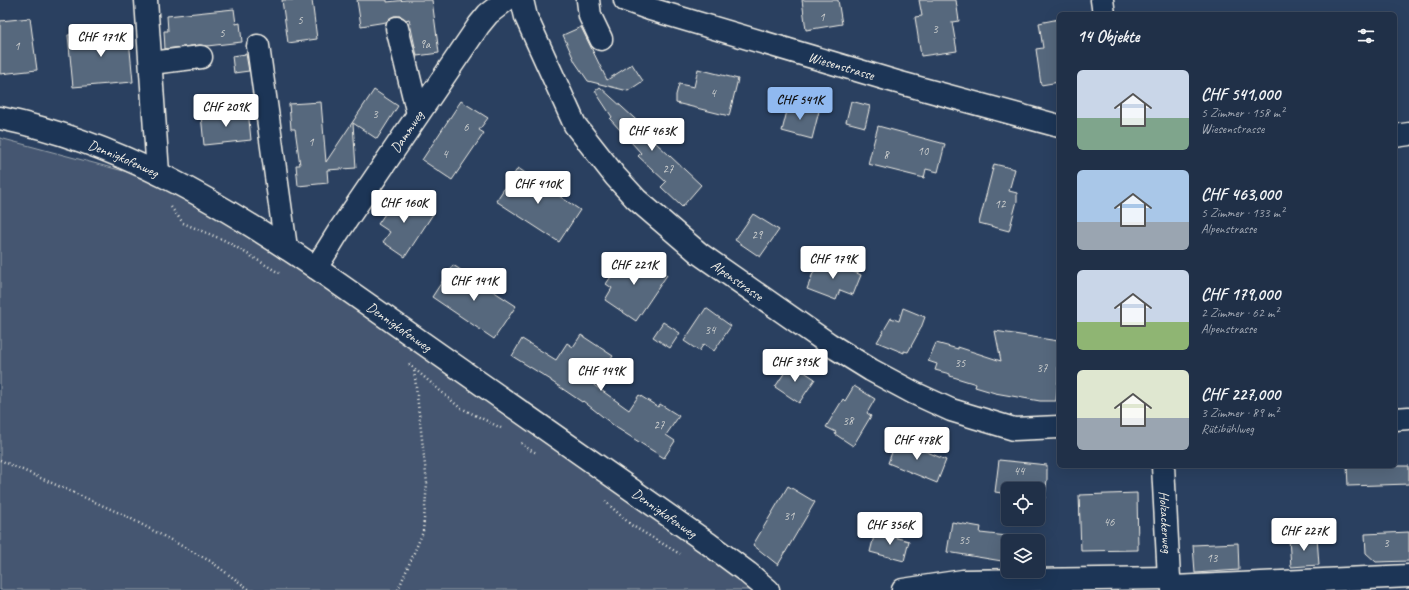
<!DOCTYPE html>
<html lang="de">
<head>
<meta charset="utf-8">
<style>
  :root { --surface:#203048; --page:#2d3c52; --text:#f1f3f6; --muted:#a2a9b4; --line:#3d4b60; --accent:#90b9f0 }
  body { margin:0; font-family:Caveat,sans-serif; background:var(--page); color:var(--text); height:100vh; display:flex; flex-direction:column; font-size:15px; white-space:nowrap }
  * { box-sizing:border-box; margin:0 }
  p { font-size:13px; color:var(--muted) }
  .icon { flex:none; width:22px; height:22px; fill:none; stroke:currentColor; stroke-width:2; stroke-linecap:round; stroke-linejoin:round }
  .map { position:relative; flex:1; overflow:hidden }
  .details { position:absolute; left:1057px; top:12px; width:340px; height:456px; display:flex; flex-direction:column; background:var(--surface); border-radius:6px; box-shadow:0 4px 16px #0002,0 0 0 1px var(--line) }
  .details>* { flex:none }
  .fabs { position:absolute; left:1001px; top:482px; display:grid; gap:8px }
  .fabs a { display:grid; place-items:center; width:44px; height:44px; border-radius:6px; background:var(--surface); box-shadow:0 4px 16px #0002,0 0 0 1px var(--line); font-size:20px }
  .price { position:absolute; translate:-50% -34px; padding:0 9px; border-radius:4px; background:#fff; color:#222; font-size:13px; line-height:26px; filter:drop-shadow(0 1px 2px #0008) }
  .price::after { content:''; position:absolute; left:50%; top:24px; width:12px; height:9px; margin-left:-6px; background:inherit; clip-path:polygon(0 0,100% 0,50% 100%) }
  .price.selected { background:var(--accent); color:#111 }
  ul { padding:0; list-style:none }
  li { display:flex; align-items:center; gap:12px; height:100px; padding:0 20px }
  li span { display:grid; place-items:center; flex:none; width:112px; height:80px; border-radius:6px; color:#555 }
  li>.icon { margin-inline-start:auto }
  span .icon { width:48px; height:48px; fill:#fffc; stroke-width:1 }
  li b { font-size:17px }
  h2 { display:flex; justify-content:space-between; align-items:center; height:48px; padding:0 20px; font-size:17px }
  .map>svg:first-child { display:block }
  .green { fill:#445771; stroke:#9ca4ac }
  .building { fill:#56677d; stroke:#f4f1e8 }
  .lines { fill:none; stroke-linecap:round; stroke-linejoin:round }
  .minor-casing { stroke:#f4f1e8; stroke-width:25 }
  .path { stroke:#f4f1e8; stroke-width:2.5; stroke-dasharray:1 3; stroke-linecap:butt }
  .minor { stroke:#1d3557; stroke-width:22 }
  .labels { text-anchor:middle; stroke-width:3; stroke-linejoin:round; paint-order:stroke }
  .number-label { font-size:12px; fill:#cccecd }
  .street-label { font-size:14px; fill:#f4f1e8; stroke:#1d3557 }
</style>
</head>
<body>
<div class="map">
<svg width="1409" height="590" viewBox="0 0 1409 590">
  <rect width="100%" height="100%" fill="#2a4060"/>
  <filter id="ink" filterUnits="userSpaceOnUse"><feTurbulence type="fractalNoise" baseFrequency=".025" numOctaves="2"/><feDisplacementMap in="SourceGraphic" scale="8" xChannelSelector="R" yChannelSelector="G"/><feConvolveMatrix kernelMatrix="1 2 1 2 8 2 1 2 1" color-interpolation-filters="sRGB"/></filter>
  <g filter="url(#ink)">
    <path class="green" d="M0,138l187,50 581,402h-768z"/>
    <path class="building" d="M282,0h30l5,39 -29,4z
      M357,0h30v2l19,-2h26l7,53 -22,3 -8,-37 -3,1 -5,-4h-7l-5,3 -3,3 -25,4z
      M802,0h36l4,24 -36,6z
      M919,0h37l3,21 -7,1 5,29 -36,5 -6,-39 7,-1z
      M234,9l2,15 4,-1 2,19 -35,4 -7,-1 -35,4 -1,-18h4l-1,-15z
      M30,18l7,52 -37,4v-53z
      M1059,19v63l-18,3 -5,-36 7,-1 -4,-25z
      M581,27l26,53 25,-16 11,17 -15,10 -40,-10 -13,-19 -12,-27z
      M128,29l5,53 -60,5 -5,-52z
      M246,54l3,17 -15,2 -2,-17z
      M698,69l40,10 -9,37 -53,-13v-8l3,-11 15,3z
      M600,87l56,51 -2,3 47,44 -19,22 -21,-20 5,-5 -28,-26 3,-3 -31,-34 2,-2 -17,-26z
      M374,90l24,16 -21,33 -24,-16 3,45 -29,2 1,13 -30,3 -2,-21h4l-5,-36h-4l-2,-25 32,-2 5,60z
      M461,101l27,17 -9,12 5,3 -32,47 -30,-20z
      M851,101l19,5 -5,21 -19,-5z
      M789,103l30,8 -7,28 -30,-8z
      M248,110l3,30 -47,5 -3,-30z
      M878,126l67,18 -7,28 -12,-3 -2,9 -56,-14z
      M994,164l21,5 -6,22 8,2v8l-8,30 -30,-8z
      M518,168l62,42 -21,32 -63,-41z
      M400,192l33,22 -28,43 -22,-15 7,-10 -12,-8z
      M753,214l26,16 -19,27 -25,-17z
      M635,254l32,21 -31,46 -31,-21 7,-12 -6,-4 15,-22 6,4z
      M819,257l42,18 -8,20 -13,-5 -4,10 -29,-11z
      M453,265l63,41 -22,33 -62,-42z
      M706,308l25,18 -17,25 -10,-7 -5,7 -15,-10z
      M903,308l22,9 -4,11 -13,24 -4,-1v2l-27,-11 14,-24 8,3z
      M663,322l17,11 -10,15 -17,-11z
      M995,331l63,10v39l-2,21h-16l-45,-8 -20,-6 1,-3 -26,-8v-2l-15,-4 2,-6 -9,-3 8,-18 22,6v-2l43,14z
      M581,335l32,21 -19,29 35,25 10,-15 19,12 2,-3 19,12 -13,19 9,6 -11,17 -47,-30 -34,-27 -1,1 -31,-21v-1l-39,-24 10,-17 34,21 11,-17 6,4z
      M791,363l24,16 -16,24 -24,-16z
      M854,386l21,13 -8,14 4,3 -18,30 -18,-12 1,-2 -10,-5 17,-28 2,2z
      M897,439l49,21 -9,23 -49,-20z
      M999,460l48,5v14l-2,19 -7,-1v-8h-30v5l-13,-2z
      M1347,466h62v18l-61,2z
      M788,486l27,16 -37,63 -25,-20z
      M1137,493l1,57 -57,1 -2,-56z
      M952,522l29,5 -1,6 55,6v2h-27v21l-61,-10z
      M875,532l34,9 -5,20 -34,-9z
      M1409,532v29l-33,1 -10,-9 -1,-19z
      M1317,537l2,28 -28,2 -2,-28z
      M1238,543l1,27 -44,3 -2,-28z"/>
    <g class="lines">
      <defs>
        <g id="minor">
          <path d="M146,0l12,173"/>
          <path id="s1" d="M522,0l4,17 49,108 40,51 21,23 64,55 129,90 42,26 43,23 37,17 63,19 45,-2"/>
          <path d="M588,0l2,16 11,23"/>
          <path id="s2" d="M625,0l25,9 247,73 162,44"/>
          <path d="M1102,0l2,14"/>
          <path d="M397,28l21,86"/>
          <path d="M258,46l28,202"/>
          <path d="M151,63l50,-6"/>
          <path id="s3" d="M0,118c117,24 218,83 316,150l393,276 39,29 20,17"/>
          <path d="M1395,136l14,-2"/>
          <path id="s4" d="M316,268l23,-37 140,-206 9,-11 18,-14"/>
          <path d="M1395,419l14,-1"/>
          <path id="s5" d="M1163,466l6,112 5,9 -1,3"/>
          <path d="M1174,587l235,-11"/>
          <path d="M903,590l60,-9 206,-3"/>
        </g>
      </defs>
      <use href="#minor" class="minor-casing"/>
      <path class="path" d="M171,207l12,16 43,18 53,32
        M409,364l50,43 42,21
        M521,443l9,7 7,3
        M0,460l124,55 86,46 40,29
        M605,501l26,24 49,29
        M398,590l25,-58 4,-49 -13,-114"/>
      <use href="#minor" class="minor"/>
    </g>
  </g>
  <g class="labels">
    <g class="number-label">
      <text x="822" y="21">1</text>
      <text x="300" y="24">5</text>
      <text x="935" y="33">3</text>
      <text x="222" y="37">5</text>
      <text x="425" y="48">9a</text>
      <text x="17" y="50">1</text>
      <text x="713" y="97">4</text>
      <text x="375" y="118">3</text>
      <text x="466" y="131">6</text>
      <text x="311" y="146">1</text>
      <text x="923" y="155">10</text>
      <text x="445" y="158">4</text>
      <text x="886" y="159">8</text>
      <text x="668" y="173">27</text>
      <text x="1000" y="208">12</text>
      <text x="757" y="239">29</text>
      <text x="710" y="334">34</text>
      <text x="960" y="367">35</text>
      <text x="1042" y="372">37</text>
      <text x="848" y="425">38</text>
      <text x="659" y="429">27</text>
      <text x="1019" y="475">44</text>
      <text x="789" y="520">31</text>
      <text x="1109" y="526">46</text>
      <text x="964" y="544">35</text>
      <text x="1386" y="547">3</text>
      <text x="1212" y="562">13</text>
    </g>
    <g class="street-label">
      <text dy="5" stroke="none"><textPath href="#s2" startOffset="226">Wiesenstrasse</textPath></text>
      <text dy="5" stroke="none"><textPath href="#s4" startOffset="164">Dammweg</textPath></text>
      <text dy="5" stroke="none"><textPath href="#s3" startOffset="130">Dennigkofenweg</textPath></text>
      <text dy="5" stroke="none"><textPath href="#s1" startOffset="362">Alpenstrasse</textPath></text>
      <text dy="5" stroke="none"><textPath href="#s3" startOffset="454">Dennigkofenweg</textPath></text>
      <text dy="5" stroke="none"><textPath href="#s3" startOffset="778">Dennigkofenweg</textPath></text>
      <text dy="5" stroke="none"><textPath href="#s5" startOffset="56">Holzackerweg</textPath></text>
    </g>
  </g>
</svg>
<div class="fabs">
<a><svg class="icon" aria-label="locate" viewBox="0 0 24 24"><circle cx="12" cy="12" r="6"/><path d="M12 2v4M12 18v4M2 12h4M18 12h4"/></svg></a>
<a><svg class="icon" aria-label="layers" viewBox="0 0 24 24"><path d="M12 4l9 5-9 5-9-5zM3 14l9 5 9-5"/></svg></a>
</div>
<b class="price" style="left:101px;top:58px">CHF 171K</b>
<b class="price selected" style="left:800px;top:121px">CHF 541K</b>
<b class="price" style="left:226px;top:128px">CHF 209K</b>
<b class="price" style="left:652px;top:152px">CHF 463K</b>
<b class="price" style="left:538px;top:205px">CHF 410K</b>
<b class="price" style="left:404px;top:224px">CHF 160K</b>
<b class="price" style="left:833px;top:280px">CHF 179K</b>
<b class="price" style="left:634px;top:286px">CHF 221K</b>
<b class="price" style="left:474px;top:302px">CHF 141K</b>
<b class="price" style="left:795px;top:383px">CHF 395K</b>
<b class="price" style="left:601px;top:392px">CHF 149K</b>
<b class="price" style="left:917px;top:461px">CHF 478K</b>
<b class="price" style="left:890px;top:546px">CHF 356K</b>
<b class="price" style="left:1304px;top:552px">CHF 227K</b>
<section class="details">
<h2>14 Objekte<svg class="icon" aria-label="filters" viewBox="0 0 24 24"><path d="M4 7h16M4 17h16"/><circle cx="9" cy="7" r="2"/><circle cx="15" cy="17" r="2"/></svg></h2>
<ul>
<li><span style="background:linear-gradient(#c9d6e8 60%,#7fa58c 0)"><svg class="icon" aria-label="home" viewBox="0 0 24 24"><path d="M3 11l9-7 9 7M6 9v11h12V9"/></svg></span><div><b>CHF 541,000</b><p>5 Zimmer · 158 m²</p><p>Wiesenstrasse</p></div></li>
<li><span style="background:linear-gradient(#a9c7e8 65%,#9aa5b1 0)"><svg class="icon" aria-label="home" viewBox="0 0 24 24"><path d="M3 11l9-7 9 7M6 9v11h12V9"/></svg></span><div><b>CHF 463,000</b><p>5 Zimmer · 133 m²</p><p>Alpenstrasse</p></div></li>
<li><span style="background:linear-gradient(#c9d6e8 65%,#8fb573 0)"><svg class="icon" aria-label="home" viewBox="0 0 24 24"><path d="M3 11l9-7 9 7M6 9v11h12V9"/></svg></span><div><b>CHF 179,000</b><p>2 Zimmer · 62 m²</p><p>Alpenstrasse</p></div></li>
<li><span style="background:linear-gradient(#dfe7d0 60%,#9aa5b1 0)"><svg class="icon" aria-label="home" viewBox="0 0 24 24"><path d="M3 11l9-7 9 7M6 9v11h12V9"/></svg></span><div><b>CHF 227,000</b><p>3 Zimmer · 89 m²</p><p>Rütibühlweg</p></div></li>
</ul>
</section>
</div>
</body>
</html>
